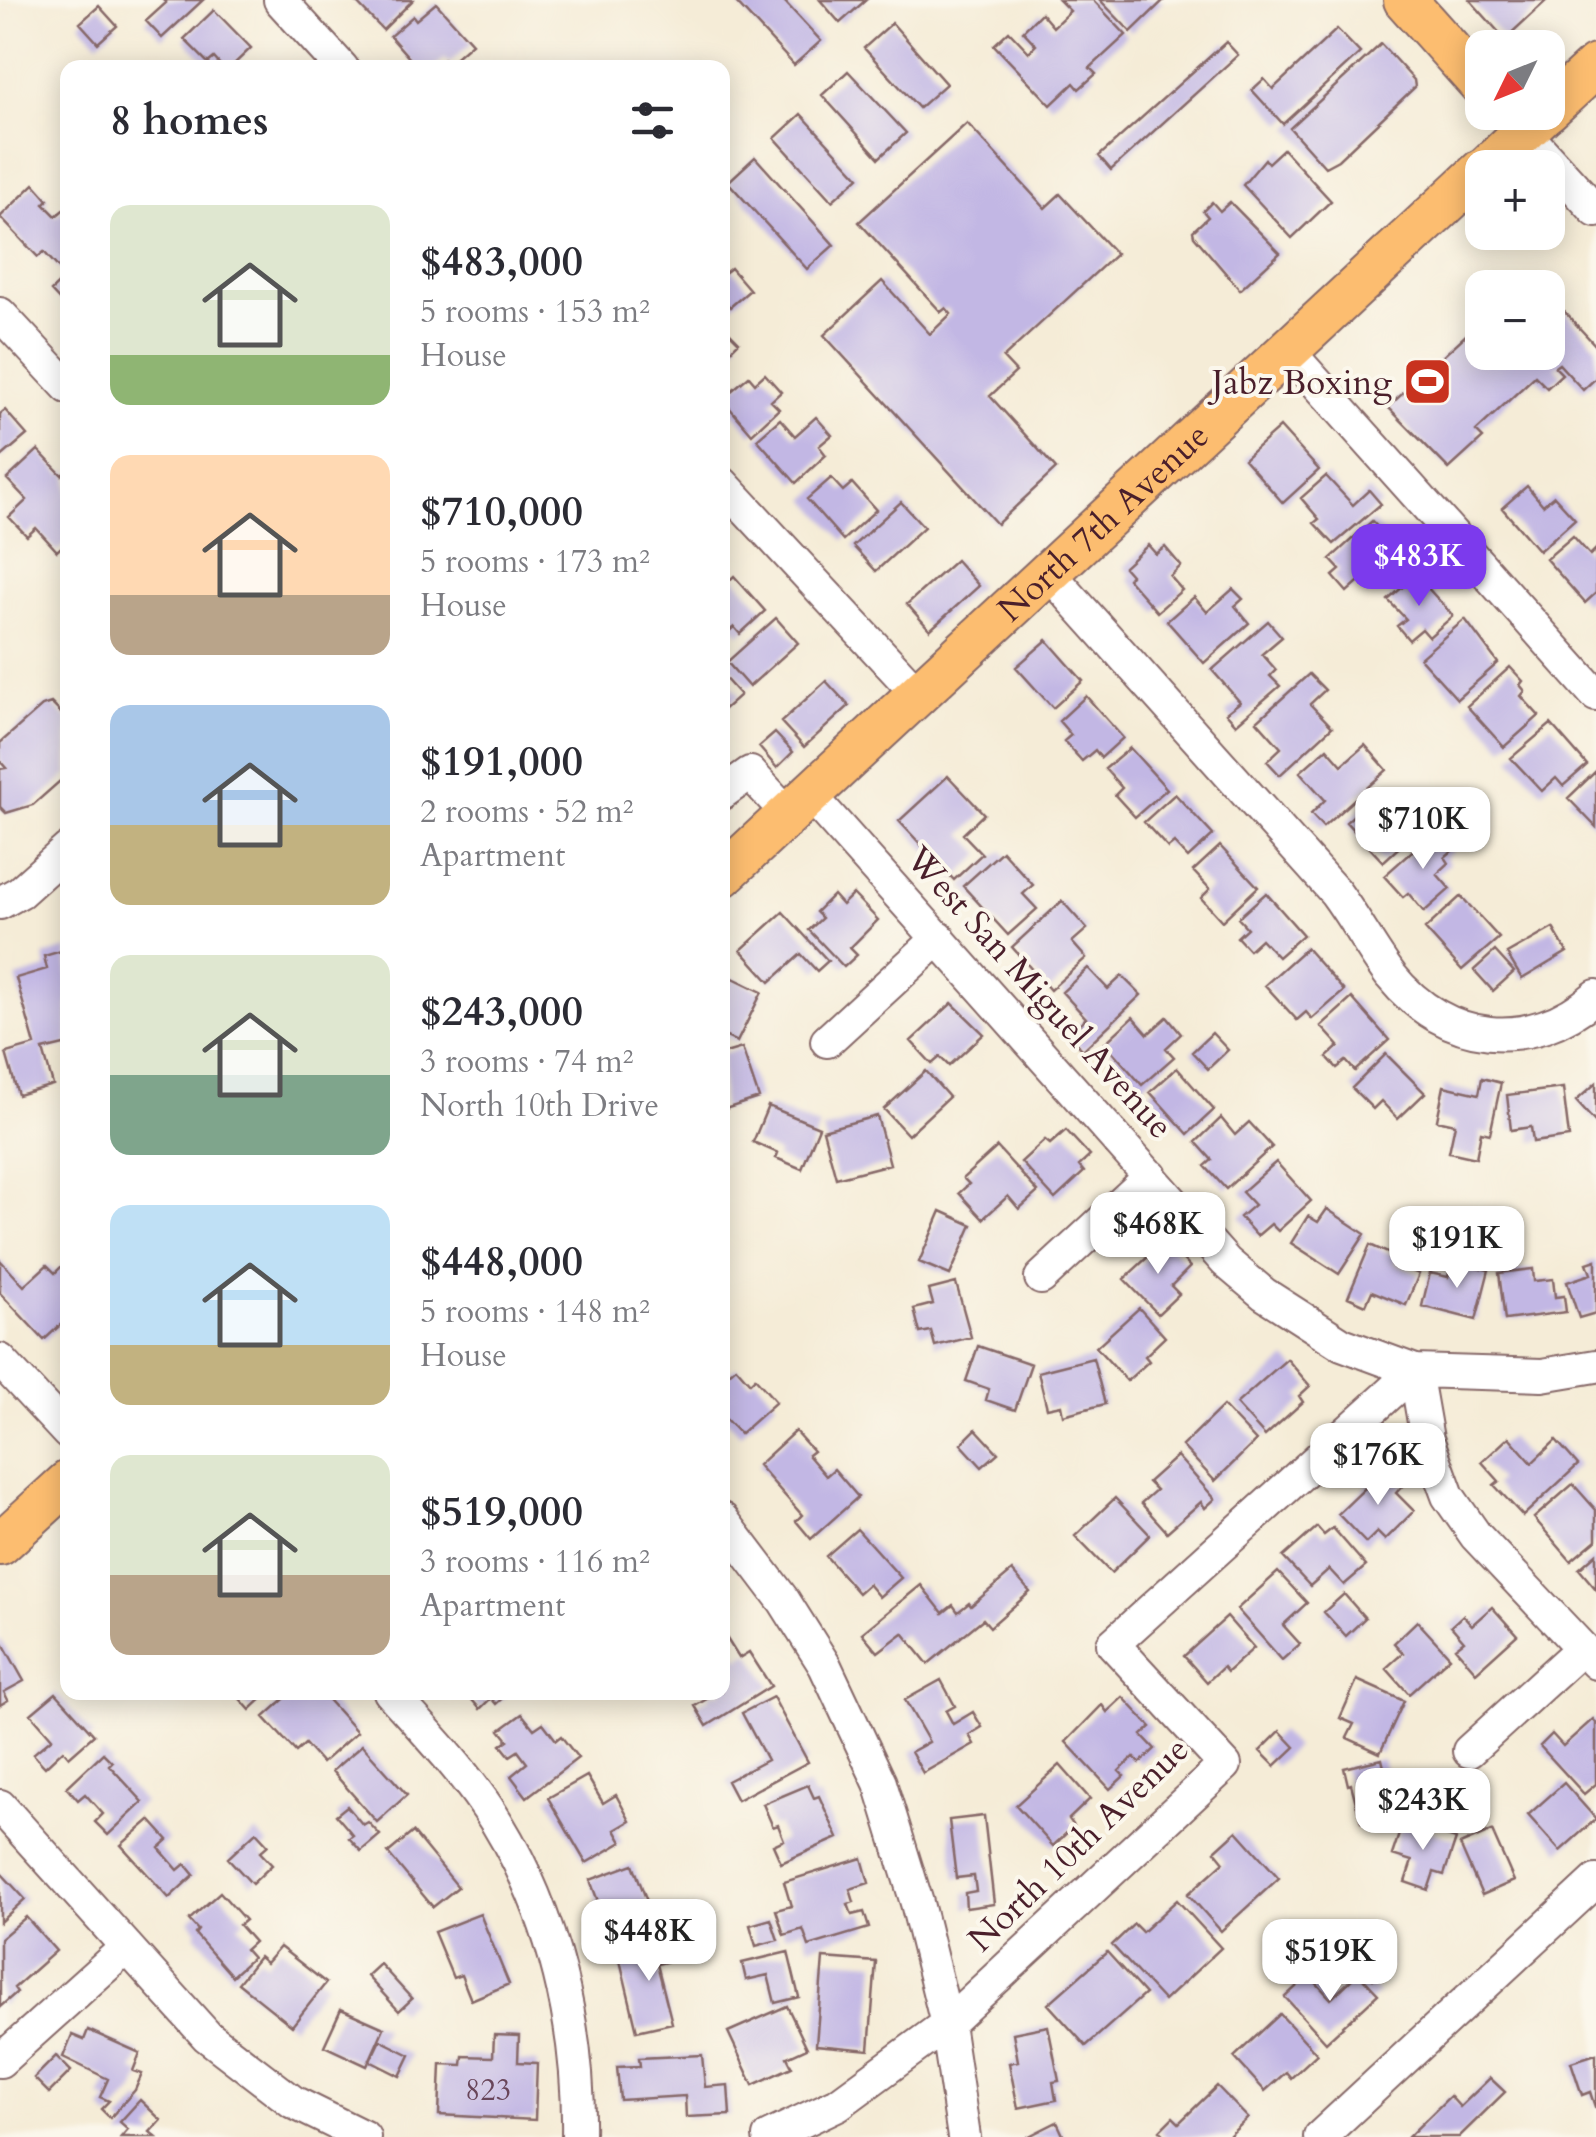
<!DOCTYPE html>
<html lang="en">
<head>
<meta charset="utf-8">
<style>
  :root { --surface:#fff; --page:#f2f2f3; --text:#2b2b33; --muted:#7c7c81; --accent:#7c3aed }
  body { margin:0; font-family:Cardo,serif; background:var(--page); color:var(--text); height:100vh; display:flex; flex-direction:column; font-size:38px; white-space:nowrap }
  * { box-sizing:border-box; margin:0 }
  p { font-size:32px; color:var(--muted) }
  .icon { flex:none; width:55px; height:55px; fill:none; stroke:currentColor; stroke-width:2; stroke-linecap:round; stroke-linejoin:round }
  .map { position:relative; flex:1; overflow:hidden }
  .drawer { position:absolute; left:60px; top:60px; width:670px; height:1640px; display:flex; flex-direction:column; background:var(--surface); border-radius:20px; box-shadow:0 5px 25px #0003 }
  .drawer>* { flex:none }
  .needle { width:65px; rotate:227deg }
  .fabs { position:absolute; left:1465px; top:30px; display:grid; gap:20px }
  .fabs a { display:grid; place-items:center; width:100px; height:100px; border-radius:20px; background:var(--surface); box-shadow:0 5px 25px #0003; font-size:50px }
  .price { position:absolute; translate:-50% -85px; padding:0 22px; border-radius:20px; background:#fff; color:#222; font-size:32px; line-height:65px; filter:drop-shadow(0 2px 5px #0008) }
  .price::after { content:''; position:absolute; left:50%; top:60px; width:30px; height:22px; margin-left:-15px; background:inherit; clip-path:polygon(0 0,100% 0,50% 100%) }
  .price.selected { background:var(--accent); color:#fff }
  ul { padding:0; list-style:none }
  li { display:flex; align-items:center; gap:30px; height:250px; padding:0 50px }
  li span { display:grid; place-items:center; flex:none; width:280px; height:200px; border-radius:20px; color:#555 }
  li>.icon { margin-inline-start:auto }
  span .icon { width:120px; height:120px; fill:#fffc; stroke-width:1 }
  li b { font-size:42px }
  h2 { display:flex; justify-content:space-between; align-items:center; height:120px; padding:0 50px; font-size:42px }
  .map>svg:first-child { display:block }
  .building { fill:#c2b7e4 }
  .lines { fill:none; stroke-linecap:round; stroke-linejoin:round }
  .minor-casing { stroke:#866767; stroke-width:36 }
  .major-casing { stroke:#866767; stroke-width:46 }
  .minor { stroke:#fff; stroke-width:32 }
  .major { stroke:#fcbd6f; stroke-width:42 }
  .labels { text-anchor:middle; stroke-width:8; stroke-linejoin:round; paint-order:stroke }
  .number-label { font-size:30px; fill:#684559 }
  .poi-label { font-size:35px; fill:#4a1f2b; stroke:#fbf7ec; text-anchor:end }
  .street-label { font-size:35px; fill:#4a1f2b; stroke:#fbf7ec }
</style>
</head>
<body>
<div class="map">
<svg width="1596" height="2137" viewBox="0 0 1596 2137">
  <rect width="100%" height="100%" fill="#fbf7ec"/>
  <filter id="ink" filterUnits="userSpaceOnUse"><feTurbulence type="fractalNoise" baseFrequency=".01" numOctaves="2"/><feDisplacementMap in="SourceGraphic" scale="20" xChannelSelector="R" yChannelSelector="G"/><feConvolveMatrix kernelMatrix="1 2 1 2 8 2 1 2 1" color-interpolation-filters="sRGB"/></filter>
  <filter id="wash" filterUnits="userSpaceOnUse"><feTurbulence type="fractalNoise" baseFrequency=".0048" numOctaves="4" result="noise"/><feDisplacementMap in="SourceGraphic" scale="40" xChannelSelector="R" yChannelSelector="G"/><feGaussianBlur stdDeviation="2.25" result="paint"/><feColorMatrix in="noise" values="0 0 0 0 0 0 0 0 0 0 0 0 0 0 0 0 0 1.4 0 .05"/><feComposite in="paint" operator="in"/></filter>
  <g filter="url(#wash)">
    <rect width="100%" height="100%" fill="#f5ecd7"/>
    <g id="blocks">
      <path class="building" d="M163,0h40l-41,38 -16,-17 20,-18z
        M354,0h59l-30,30z
        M734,0h49l38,41 -27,24z
        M820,0h46l-26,23z
        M1059,0h34l33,35 -36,33 6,6 -17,15 -5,-6 -23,22 -57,-60 15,-14 20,21 7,-7 -13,-14 18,-18 12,14 17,-16z
        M1100,0h64l-33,32z
        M1470,0h77l-42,39z
        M436,3l36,40 -23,20 -5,-4 -10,9h-16l-28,-32 23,-20 3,4z
        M99,6l18,20 -19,17 -18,-20z
        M214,10l37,38 -21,20h-7l-9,-10 -6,5 -24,-24z
        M892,23l54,61 -27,24 -55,-60z
        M1337,29l23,24 -77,71 -31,-34 12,-11 9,10z
        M1226,42l12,13 -127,115 -12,-14z
        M1381,44l33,36 1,7 -77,73 -13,7 -35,-39z
        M848,71l58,62 -27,25 -57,-63z
        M801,114l58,63 -27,24 -57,-63z
        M967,123l78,85 15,-14 56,60 -113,104 13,14 -26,24 66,73 -59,55 -173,-189 58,-54 48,53 21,-20 -5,-6 -5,4 -82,-90z
        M1283,149l48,52 -39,37 -49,-53 22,-26 3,4z
        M755,157l79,88 -27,24 -79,-87z
        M34,184l14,16 -4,4 12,12 12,-10v64l-4,4 -20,-22 -6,5 -38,-40z
        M1212,202l8,9 10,-9 50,51 -40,37 -46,-54 -1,-5 15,-14 -5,-6z
        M731,268l19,22 -20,17 -8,-8v-24z
        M68,275v34l-17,-18z
        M1548,294l48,52v32l-13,12 -24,-26 -4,3 7,7 -15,14 -12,-12 -59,55 7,7 -34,31 -61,-62 94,-87v32h66z
        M722,325l17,17 -17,17z
        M765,374l16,18 -10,9 8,8 -27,25 -30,-35 27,-23 6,7z
        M5,410l22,25 -27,23v-44z
        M816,417l16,18 -13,11 7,9 -30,28 -39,-44 23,-20 15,17z
        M1280,427l39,43 -36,33 -39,-44z
        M38,450l24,25 6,-5v71l-11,10 -21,-23 -9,8 -18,-19 18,-17 -20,-21z
        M1326,476l27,29 16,-15 12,14 -47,40 -20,-21 5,-4 -18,-21z
        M831,478l12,13 9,-8 24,27 -33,30 -36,-41z
        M1527,486l16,19 11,-9 21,23 -36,32 -37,-43z
        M901,502l23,25 -48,44 -23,-25z
        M1372,521l37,41 -29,25 -12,-14 -21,19 -14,-16 7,-6 -10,-11z
        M1573,536l17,19 6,-6v44l-11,10 -39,-44z
        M1148,545l8,9 9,-7 16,19 -11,10 12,14 -25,22 -29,-33 3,-4 -7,-8z
        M956,560l23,26 -49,44 -23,-26z
        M1416,575l37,41 -24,21 -7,-8 -13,11 -12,-14 9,-7 -18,-19z
        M734,576l31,35 -25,23 -6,-7 -12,10v-50z
        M1233,589l10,10 -8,7 14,17 -45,40 -37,-42 27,-24 13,15z
        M776,618l22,25 -49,44 -22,-25z
        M1465,619l33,44 -41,36 -37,-41z
        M1268,621l14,16 -20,17 14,16 -6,6 10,10 -44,38 -10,-11 14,-11 -28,-32z
        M1047,640l36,41 -30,27 -37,-41z
        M1510,667l13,14 -3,4 5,6 -4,5 18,20 -35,31 -37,-41z
        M1309,674l16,16 -15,14 22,23 -52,48 -13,-14 14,-13 -24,-27z
        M722,675l18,20 -18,16z
        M826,681l23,25 -45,41 -23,-25z
        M1086,696l37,42 -22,20 -6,-8 -13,11 -18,-20 7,-6 -12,-14z
        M51,703l17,17v54l-35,31 -27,8 -6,-6v-38l6,-1 -6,-7v-18l42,-37z
        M1551,724l36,41 -24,21 -7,-8 -14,13 -31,-33z
        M775,733l18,19 -16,16 -18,-21z
        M1365,745l22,25 -64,57 -12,-13 14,-14 -25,-28 27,-24 15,17z
        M1130,748l37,41 -32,28 -20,-22 7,-7 -17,-19z
        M1596,771v56l-28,-29z
        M948,776l36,38 -21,20 19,20 -28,26 -55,-59z
        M1175,794l38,41 -25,23 -14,-15 -6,5 -24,-26z
        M1374,797l17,18 6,-6 20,22 -34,31 -37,-40z
        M1436,830l17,20 -8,7 4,6 -12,11 13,15 -26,23 -16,-19 -5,4 -19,-21z
        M1220,846l38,41 -36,34 -21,-23 9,-9 -17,-18z
        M1002,851l31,34 -10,9 14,15 -29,26 -45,-49z
        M1266,893l37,42 -25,22 -17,-18 -12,11 -12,-13 10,-9 -9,-10z
        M853,894l25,26 -28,28 7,7 -13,12 -35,-37 13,-12 -6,-6 17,-17 9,10z
        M1461,896l38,42 -37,32 -37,-41z
        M1062,901l25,28 -15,13 14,16 -36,32 -38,-43z
        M783,912l45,49 -11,10 -16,-17 -31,28 -29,-32z
        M1553,928l14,24 -45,27 -15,-25z
        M1306,948l38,43 -32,28 -6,-7 -9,8 -32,-35z
        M68,949v95l-25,6 10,35 -35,10 -12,-42 29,-8 -19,-67 31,-9 -3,-13z
        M1495,951l19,21 -21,19 -19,-21z
        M1088,968l20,21 14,-13 19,19 -58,55 -14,-15 17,-17 -24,-26z
        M727,975l35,17 -25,50 -15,-7v-50z
        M1352,998l37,42 -34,31 -9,-10 -9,7 -10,-11 12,-11 -18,-20z
        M952,1003l32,31 -35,32 -9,-9 -8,7 -21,-23z
        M1133,1017l15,17 19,-17 14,17 -15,14 8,9 -32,28 -37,-42z
        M1212,1033l16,17 -20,19 -16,-17z
        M742,1048l17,50 -37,12v-56z
        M1386,1054l39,39 -27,26 -17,-18 -8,8 -21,-21z
        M1177,1068l37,42 -26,24 -38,-42z
        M926,1071l23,26 -41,38 -24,-26z
        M1482,1078l19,5 -11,51 -9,-2 -5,26 -27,-6 6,-28 -18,-4 7,-34 35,8z
        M1596,1083v40l-20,-22z
        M1563,1088l6,49 -36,5 -2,-15 -20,3 -4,-35z
        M768,1106l51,21 -17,42 -26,-11 2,-5 -25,-11z
        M877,1116l13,48 -54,14 -13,-48z
        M1221,1118l14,17 14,-13 23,25 -46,42 -21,-23 7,-6 -16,-18z
        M1066,1130l24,26 -11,10 5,6 -29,27 -34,-37 24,-22 5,4z
        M997,1147l41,45 -19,17 -11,-13 -25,23 -24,-26 10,-9 -6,-6z
        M1276,1162l35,39 -33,30 -7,-7 -14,12 -17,-19 14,-12 -12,-13z
        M1327,1209l38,25 -26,40 -48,-31 17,-27 10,6z
        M941,1211l31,14 -22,50 -31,-13z
        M1165,1241l25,26 -19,19 8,8 -21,20 -34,-35z
        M1370,1245l27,12 -3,6 25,11 -13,31 -34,-14 -6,14 -18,-8z
        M0,1260l24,26 23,-21 8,8 8,-8 5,5v48l-24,22 -44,-47z
        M1596,1260v53l-17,5 -12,-36 24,-8 -4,-11z
        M1452,1261l37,9 -13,50 -54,-14 8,-33 18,4z
        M1533,1269l1,12 19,-2 2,18 9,-1 2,16 -61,8 -6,-47z
        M956,1283l15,54 -36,9 -4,-15 -11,2 -6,-24 19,-5 -4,-14z
        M1139,1308l26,29 -20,19 4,5 -22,20 -31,-34z
        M978,1346l53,18 -16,46 -29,-10 3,-11 -23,-8z
        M1093,1358l12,46 -42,11 -2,-10 -14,3 -9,-36z
        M1287,1359l23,27 -11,10 4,6 -38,34 -29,-32z
        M736,1367l14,16 5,-5 21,24 -36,32 -18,-19v-36z
        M1223,1406l33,35 -41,40 -33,-35z
        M976,1429l22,24 -16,14 -21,-23z
        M795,1431l18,20 -5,4 18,21 8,-7 24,28 -47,42 -15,-18 6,-6 -44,-50z
        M1509,1437l23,26 24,-23 22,25 -55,51 -29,-31 5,-4 -17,-19z
        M1177,1456l38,43 -10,9 -4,-6 -34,30 -26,-29 15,-13 -8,-8z
        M1388,1466l17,17 -9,10 18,18 -29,29 -8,-8 -11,11 -28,-29z
        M1573,1484l23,26v30l-25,21 -37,-43z
        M1115,1498l35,37 -39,38 -36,-37z
        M1317,1527l7,8 9,-7 33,38 -22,19 -15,-16 -19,17 -27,-29z
        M857,1529l44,49 -22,19 -11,-13 -10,9 -32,-37z
        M1596,1554v35l-17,-20z
        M1012,1571l18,21 -40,35 -7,-8 -55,45 -25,-31 -25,19 -16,-19 59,-48 22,28 10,-8 5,7 11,-9 2,3z
        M1278,1572l29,31 -24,22 17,19 -18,16 -45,-51z
        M1344,1594l21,24 -19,18 -22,-24z
        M1492,1607l25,28 -41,37 -21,-24 9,-7 -13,-15 12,-11 9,10z
        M1227,1617l27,31 -27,24 -4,-5 -16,15 -23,-26z
        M1417,1621l33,36 -41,37 -23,-26 17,-15 -9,-10z
        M722,1631l17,27 10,-6 22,34 -64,40 -12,-20 17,-10 -3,-4h13z
        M0,1638l24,43 -20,11 4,8 -8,5z
        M941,1680l14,26 -9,5 7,13 20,-12 9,15 -13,8 5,9 -51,29 -12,-21 18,-10 -24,-42z
        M1357,1680l47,21 -24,52 -33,-15 7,-14 -14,-6z
        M234,1692h35l-19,18z
        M292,1692h29l36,40 -35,31 -17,-19 -9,8 -32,-35z
        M465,1692h44l-13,12 -5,-6 -11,11z
        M56,1693l38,42 -25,22 -6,-7 -18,17 -12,-13 19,-16 -21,-24z
        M773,1697l35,65 -71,38 -10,-19 40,-21 -25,-47z
        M1123,1697l28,30 -9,8 13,14 -15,14 -6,-6 -15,14 5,5 -14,13 -44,-47 36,-37 5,7z
        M522,1714l12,15 9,-6 13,17 5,-4 17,22 -51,39 -16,-21 16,-13 -9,-12 -8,5 -9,-11 7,-5 -8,-10z
        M1593,1719l3,4v61l-12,10 -44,-48 12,-12 11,12z
        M1280,1731l15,16 -20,19 -15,-15z
        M362,1745l45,50 -30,27 -45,-51z
        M103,1753l9,9 -3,3 34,37 -35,33 -13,-13 8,-8 -18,-20 -7,6 -11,-13z
        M1382,1759l13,55 -34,8 -10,-38 -3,1 -4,-17z
        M1060,1765l30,34 -21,20 5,7 -21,20 -37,-41z
        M587,1776l16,27 13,-8 14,26 -15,9 7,12 -36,21 -38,-65z
        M1564,1783l32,36 -36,32 -32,-36z
        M808,1785l6,13 5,-2 19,42 -57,25 -8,-18 11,-5 -6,-15 -5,2 -10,-23z
        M347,1806l16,19 5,-3 12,13 -19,16 -12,-13 4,-3 -17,-20z
        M984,1816l10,88 -28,4 -1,-15 11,-2 -2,-15 -18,2 -7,-58z
        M150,1820l18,20 -9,8 19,22 7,-6 9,11 -25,23 -48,-53z
        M1403,1822l53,17 -12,36 -10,-3 -6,18 -23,-8 7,-21 -20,-6z
        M1237,1831l42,47 -58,53 -33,-37 36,-32 -9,-11z
        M1492,1831l22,50 -32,14 -22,-50z
        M256,1832l12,13 -8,7 12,13 -20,19 -24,-26z
        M413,1832l45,55 -25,20 -45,-54z
        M862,1858l7,25 -19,6 4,13 -6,2 4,11 12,-3 5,16 -60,18 -6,-17 -19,6 -8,-25 15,-4 -7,-24z
        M633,1864l15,40 -13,5 9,24 -30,11 -24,-64z
        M2,1874l23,25 -25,23v-46z
        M220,1892l25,28 -6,5 15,17 -9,8 7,8 -20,18 -37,-42 3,-4 -9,-10z
        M1177,1900l44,48 -57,53 -52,-56 22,-21 8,8z
        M480,1914l29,70 -38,16 -10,-25 -8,3 -19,-46z
        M26,1917l30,34 -42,37 3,4 -17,15v-68z
        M771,1919l7,21 -22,6 -6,-21z
        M682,1940l4,17 -29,7 15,59 -35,8 -18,-75z
        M1375,1946l16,18 -18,15 -15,-18z
        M280,1947l46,36 -34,43 -54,-43 21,-26 7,6z
        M788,1952l11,45 -24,6 -7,-28 -22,5 -4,-17z
        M1107,1952l38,42 -59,52 -38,-42z
        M823,1958l53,4 -7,88 -53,-5z
        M380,1964l32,35 -13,12 -32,-35z
        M1358,1973l20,21 -52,48 -41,-45 24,-22 22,24z
        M787,2006l20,42 -20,9 5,10 -39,18 -25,-53z
        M341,2009l43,19 -17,38 -43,-20z
        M1280,2014l37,40 -26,24 -5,-6 -21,19 -31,-34z
        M1048,2026l11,55 -6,1 3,18 -38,8 -9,-45 9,-2 -5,-28z
        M88,2030l52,23 -7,18 9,3 -7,16 -25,28 -9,-9 8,-8 -9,-4 8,-18 -45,-22 9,-22 12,5z
        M494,2035l25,1 -1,26 19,1 -2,57 -96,-5 2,-51 21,1 1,-9 30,1z
        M380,2040l30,15 -10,21 -30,-15z
        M1596,2054v53h-1l-5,-15 -8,3 -11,-33z
        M702,2055l3,32 23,-2 2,30 -44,2 -1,-21 -65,4 -3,-33 23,-1 -1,-8z
        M56,2056l15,15 -22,22 -15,-15z
        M1490,2078l15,14 -46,45h-51l42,-41 10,11z
        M1217,2086l31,32 -20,19h-62l-6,-7 13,-13 6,6z
        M140,2100l21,20 -11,12 6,5h-35l7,-8 -8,-7z
        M1057,2122l7,15h-37z"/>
    </g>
  </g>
  <g filter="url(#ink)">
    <use href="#blocks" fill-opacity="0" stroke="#866767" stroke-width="2.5"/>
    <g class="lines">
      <defs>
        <path id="minor" d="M280,0l62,68
          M1524,132l72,79
          M0,314l68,73
          M1288,351l308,344
          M722,483l197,212
          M1049,573l286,319c20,27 37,59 56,84 55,68 139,77 205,20
          M722,793l28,-20 39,42
          M810,795l416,467 38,32 78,50 73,27 12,68 21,57 28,40 120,127
          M0,903l20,-11 48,-43
          M827,1041l112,-103
          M1041,1278l110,-102
          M0,1360l68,73
          M722,1519l62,82 41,65 55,117 37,120 30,121 17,113
          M390,1692c37,41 78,83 107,131 57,93 83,205 81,314
          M1469,1751l113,-103
          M0,1806l207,230 86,66 71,35
          M0,2061l127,-114
          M769,2137l69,-33 109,-80 278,-259 -112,-121 302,-273 127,4 54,-9
          M1320,2137l276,-256"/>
        <g id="major">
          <path d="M1405,0l77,86"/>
          <path d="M1548,110l48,-44"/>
          <path d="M1486,168l59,-56"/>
          <path id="s1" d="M722,876l760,-706"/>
          <path d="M0,1544l68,-62"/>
        </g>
      </defs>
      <use href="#minor" class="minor-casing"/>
      <use href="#major" class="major-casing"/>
      <use href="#minor" class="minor"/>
      <use href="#major" class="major"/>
    </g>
  </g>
  <defs>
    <symbol id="stadium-square" viewBox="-11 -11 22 22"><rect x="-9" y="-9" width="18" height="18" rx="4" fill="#c8321e" stroke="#fbf7ec"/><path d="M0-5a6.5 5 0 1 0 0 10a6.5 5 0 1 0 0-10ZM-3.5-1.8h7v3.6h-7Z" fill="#fff"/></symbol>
  </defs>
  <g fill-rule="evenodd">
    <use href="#stadium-square" x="1400" y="354" width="55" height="55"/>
  </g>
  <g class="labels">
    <g class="number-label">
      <text x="488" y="2100">823</text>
    </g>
    <g class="poi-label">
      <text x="1392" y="394">Jabz Boxing</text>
    </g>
    <g class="street-label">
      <text dy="12" stroke="none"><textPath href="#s1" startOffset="520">North 7th Avenue</textPath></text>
      <text transform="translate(1040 992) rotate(48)" y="12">West San Miguel Avenue</text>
      <text transform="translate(1078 1844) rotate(-44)" y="12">North 10th Avenue</text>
    </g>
  </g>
</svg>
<div class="fabs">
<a><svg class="needle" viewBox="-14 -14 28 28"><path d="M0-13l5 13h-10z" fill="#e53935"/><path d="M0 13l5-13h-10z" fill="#7c7c81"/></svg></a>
<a>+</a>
<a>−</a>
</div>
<b class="price selected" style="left:1419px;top:609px">$483K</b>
<b class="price" style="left:1423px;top:872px">$710K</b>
<b class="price" style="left:1158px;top:1277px">$468K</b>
<b class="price" style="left:1457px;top:1291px">$191K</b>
<b class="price" style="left:1378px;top:1508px">$176K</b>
<b class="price" style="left:1423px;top:1853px">$243K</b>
<b class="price" style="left:649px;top:1984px">$448K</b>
<b class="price" style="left:1330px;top:2004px">$519K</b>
<section class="drawer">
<h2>8 homes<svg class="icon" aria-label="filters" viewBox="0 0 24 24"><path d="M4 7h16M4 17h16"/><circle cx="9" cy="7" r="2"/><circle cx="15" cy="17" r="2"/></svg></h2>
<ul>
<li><span style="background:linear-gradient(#dfe7d0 75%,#8fb573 0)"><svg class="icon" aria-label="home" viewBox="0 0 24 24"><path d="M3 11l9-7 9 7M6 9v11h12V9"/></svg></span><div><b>$483,000</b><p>5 rooms · 153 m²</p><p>House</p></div></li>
<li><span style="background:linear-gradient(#ffd9b3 70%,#b9a48a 0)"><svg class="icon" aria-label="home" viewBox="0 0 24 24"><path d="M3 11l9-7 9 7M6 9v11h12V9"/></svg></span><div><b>$710,000</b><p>5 rooms · 173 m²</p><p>House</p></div></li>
<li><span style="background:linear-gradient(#a9c7e8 60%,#c2b280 0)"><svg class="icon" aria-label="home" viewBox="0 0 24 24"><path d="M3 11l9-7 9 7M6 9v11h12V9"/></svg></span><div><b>$191,000</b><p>2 rooms · 52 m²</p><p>Apartment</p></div></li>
<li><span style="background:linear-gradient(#dfe7d0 60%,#7fa58c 0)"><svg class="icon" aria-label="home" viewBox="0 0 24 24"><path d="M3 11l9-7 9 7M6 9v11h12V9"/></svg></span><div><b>$243,000</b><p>3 rooms · 74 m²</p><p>North 10th Drive</p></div></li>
<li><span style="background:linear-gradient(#bfe0f5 70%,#c2b280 0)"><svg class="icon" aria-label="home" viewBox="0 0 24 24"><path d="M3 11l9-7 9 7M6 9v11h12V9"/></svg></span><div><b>$448,000</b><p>5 rooms · 148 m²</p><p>House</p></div></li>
<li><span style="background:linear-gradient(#dfe7d0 60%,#b9a48a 0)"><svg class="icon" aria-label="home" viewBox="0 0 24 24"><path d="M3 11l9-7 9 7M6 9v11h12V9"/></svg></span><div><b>$519,000</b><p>3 rooms · 116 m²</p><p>Apartment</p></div></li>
</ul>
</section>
</div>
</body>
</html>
